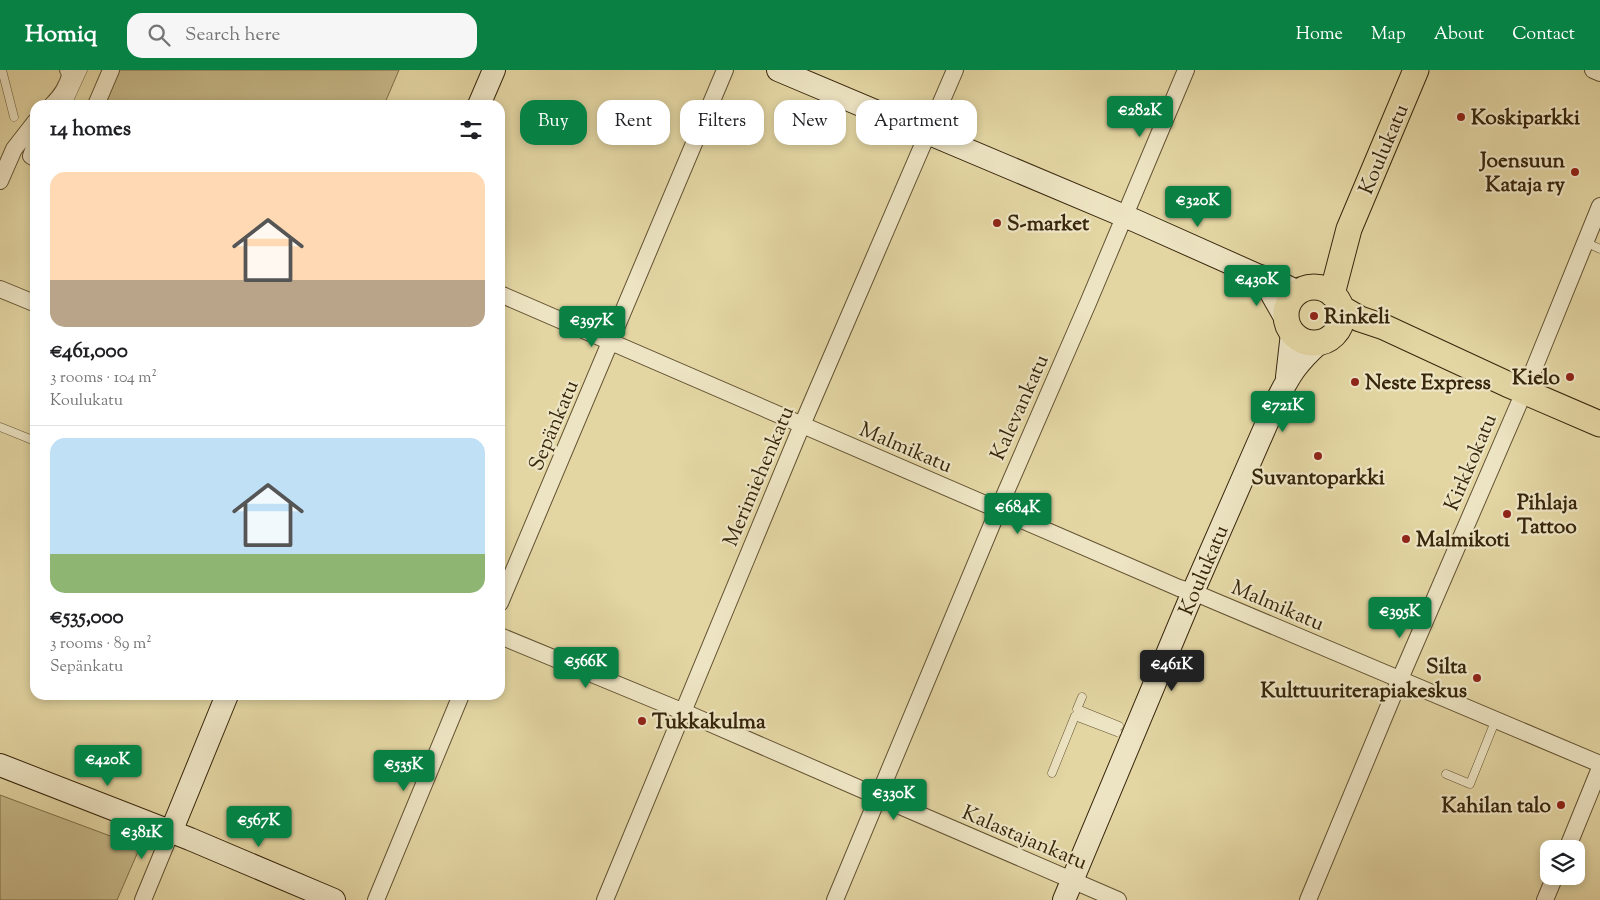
<!DOCTYPE html>
<html lang="en">
<head>
<meta charset="utf-8">
<style>
  :root { --surface:#fff; --page:#f6f6f6; --text:#202124; --muted:#757577; --line:#e0e0e0; --accent:#0b8043 }
  body { margin:0; font-family:"Sorts Mill Goudy",serif; background:var(--page); color:var(--text); height:100vh; display:flex; flex-direction:column; font-size:19px; white-space:nowrap }
  * { box-sizing:border-box; margin:0 }
  p { font-size:16px; color:var(--muted) }
  .icon { flex:none; width:28px; height:28px; fill:none; stroke:currentColor; stroke-width:2; stroke-linecap:round; stroke-linejoin:round }
  .map { position:relative; flex:1; overflow:hidden }
  .sheet { position:absolute; left:30px; top:30px; width:475px; height:600px; display:flex; flex-direction:column; background:var(--surface); border-radius:15px; box-shadow:0 2px 8px #0003 }
  .sheet>* { flex:none }
  .banner { position:absolute; left:520px; top:30px; width:475px; height:45px; display:flex; gap:10px }
  .tools { position:absolute; left:1540px; top:770px; display:grid; gap:10px }
  .tools a { display:grid; place-items:center; width:45px; height:45px; border-radius:10px; background:var(--surface); box-shadow:0 2px 8px #0003; font-size:25px }
  .price { position:absolute; translate:-50% -42px; padding:0 11px; border-radius:5px; background:var(--accent); color:#fff; font-size:16px; line-height:32px; filter:drop-shadow(0 1px 2px #0008) }
  .price::after { content:''; position:absolute; left:50%; top:30px; width:15px; height:11px; margin-left:-8px; background:inherit; clip-path:polygon(0 0,100% 0,50% 100%) }
  .price.active { background:#222; color:#fff }
  ul { padding:0; list-style:none }
  li { display:grid; align-content:center; gap:10px; height:265px; padding:0 20px }
  li+li { border-top:1px solid var(--line) }
  li span { display:grid; place-items:center; height:155px; border-radius:15px; color:#555 }
  li>.icon { margin-inline-start:auto }
  span .icon { width:90px; height:90px; fill:#fffc; stroke-width:1 }
  li b { font-size:21px }
  h2 { display:flex; justify-content:space-between; align-items:center; height:60px; padding:0 20px; font-size:21px }
  .pill { padding:0 18px; border-radius:15px; background:var(--surface); box-shadow:0 2px 8px #0003; font-size:18px; line-height:45px }
  .pill.active { background:var(--accent); color:#fff }
  header { display:flex; align-items:center; gap:30px; box-sizing:border-box; height:70px; padding:0 25px; background:var(--accent); color:#fff }
  header strong { font-size:24px }
  nav { display:flex; gap:28px; margin-inline-start:auto; font-size:18px }
  .search { width:350px; height:45px; background:var(--page); display:flex; align-items:center; gap:12px; box-sizing:border-box; padding:0 18px; border-radius:15px; color:var(--muted); font-size:19px }
  .map>svg:first-child { display:block }
  .green { fill:#c6b889; stroke:#7e6f4a }
  .lines { fill:none; stroke-linecap:round; stroke-linejoin:round }
  .lane-casing { stroke:#625232; stroke-width:9 }
  .street-casing { stroke:#625232; stroke-width:18 }
  .secondary-casing { stroke:#37260c; stroke-width:24 }
  .primary-casing { stroke:#37260c; stroke-width:27 }
  .lane { stroke:#ede4c3; stroke-width:8 }
  .street { stroke:#ede4c3; stroke-width:16 }
  .secondary { stroke:#ede4c3; stroke-width:22 }
  .primary { stroke:#e3d6a3; stroke-width:25 }
  .poi-dot { fill:#8f2418; stroke:#ede4c3; stroke-width:2 }
  .labels { text-anchor:middle; stroke-width:4.5; stroke-linejoin:round; paint-order:stroke }
  .poi-label { font-size:21px; font-weight:bold; fill:#37260c; stroke:#ede4c3; text-anchor:start }
  .street-label { font-size:21px; fill:#37260c; stroke:#ede4c3 }
</style>
</head>
<body>
<header>
<strong>Homiq</strong>
<div class="search"><svg class="icon" aria-label="search" viewBox="0 0 24 24"><circle cx="10" cy="10" r="6"/><path d="M15 15l6 6"/></svg>Search here</div>
<nav><a>Home</a><a>Map</a><a>About</a><a>Contact</a></nav>
</header>
<div class="map">
<svg width="1600" height="830" viewBox="0 0 1600 830">
  <rect width="100%" height="100%" fill="#e3d6a3"/>
  <filter id="stains"><feTurbulence type="fractalNoise" baseFrequency=".004" numOctaves="4"/><feColorMatrix values="0 0 0 0 .2 0 0 0 0 .09 0 0 0 0 .02 0 0 0 .5 -.17"/></filter>
  <radialGradient id="worn" r=".72"><stop offset=".6" stop-color="#630" stop-opacity="0"/><stop offset="1" stop-color="#630" stop-opacity=".3"/></radialGradient>
  <path class="green" d="M111,0h288l-15,35h-288z
    M0,725l140,52 -23,53h-117z"/>
  <g class="lines">
    <defs>
      <path id="lane" d="M2,0l12,47
        M67,35l16,-35
        M1585,172l15,7
        M0,357l35,14
        M1082,627l-5,12 42,17
        M1052,703l23,-57 42,16
        M1446,704l24,10 26,-65"/>
      <path id="street" d="M1593,0l7,3
        M52,35c10,-10 15,-18 19,-32l-3,-3
        M96,35l15,-35
        M35,75l-4,11 4,2
        M0,111l14,-32 21,-27
        M0,219l34,14 1,-2
        M500,224l679,294 14,4 407,172
        M500,533l225,-533
        M500,566l184,76 195,85 239,103
        M1567,779l33,-81
        M143,830l28,-68
        M376,830l85,-205
        M605,830l197,-475 153,-355
        M835,830l163,-390 90,-207 98,-233
        M1308,830l92,-221 133,-308 67,-165
        M1545,830l10,-24"/>
      <path id="secondary" d="M778,0l358,151 121,54 19,6 22,11
        M479,35l15,-35
        M1257,205l13,16 16,28
        M1287,307l5,-44
        M0,695l190,74 144,61
        M171,762l56,-137
        M1064,830l129,-308 84,-192c13,-26 20,-37 42,-57"/>
      <path id="primary" d="M1286 245a28 28 0 1 1 56 0a28 28 0 1 1-56 0Z
        M1332,224l17,-65 67,-159
        M1341,238l19,11 24,8 123,57 93,40"/>
    </defs>
    <use href="#lane" class="lane-casing"/>
    <use href="#street" class="street-casing"/>
    <use href="#secondary" class="secondary-casing"/>
    <use href="#primary" class="primary-casing"/>
    <use href="#lane" class="lane"/>
    <use href="#street" class="street"/>
    <use href="#secondary" class="secondary"/>
    <use href="#primary" class="primary"/>
  </g>
  <g class="poi-dot">
    <circle cx="1461" cy="47" r="5"/>
    <circle cx="1575" cy="102" r="5"/>
    <circle cx="997" cy="153" r="5"/>
    <circle cx="1314" cy="246" r="5"/>
    <circle cx="1570" cy="307" r="5"/>
    <circle cx="1355" cy="312" r="5"/>
    <circle cx="1318" cy="386" r="5"/>
    <circle cx="1507" cy="444" r="5"/>
    <circle cx="1406" cy="469" r="5"/>
    <circle cx="1477" cy="608" r="5"/>
    <circle cx="642" cy="651" r="5"/>
    <circle cx="1561" cy="735" r="5"/>
  </g>
  <g class="labels">
    <g class="poi-label">
      <text x="1471" y="54">Koskiparkki</text>
      <text x="1565" y="97" text-anchor="end">Joensuun<tspan x="1565" dy="24">Kataja ry</tspan></text>
      <text x="1007" y="160">S-market</text>
      <text x="1324" y="253">Rinkeli</text>
      <text x="1560" y="314" text-anchor="end">Kielo</text>
      <text x="1365" y="319">Neste Express</text>
      <text x="1318" y="414" text-anchor="middle">Suvantoparkki</text>
      <text x="1517" y="439">Pihlaja<tspan x="1517" dy="24">Tattoo</tspan></text>
      <text x="1416" y="476">Malmikoti</text>
      <text x="1467" y="603" text-anchor="end">Silta<tspan x="1467" dy="24">Kulttuuriterapiakeskus</tspan></text>
      <text x="652" y="658">Tukkakulma</text>
      <text x="1551" y="742" text-anchor="end">Kahilan talo</text>
    </g>
    <g class="street-label">
      <text transform="translate(1383 79) rotate(-67)" y="7">Koulukatu</text>
      <text transform="translate(1019 337) rotate(-66)" y="7">Kalevankatu</text>
      <text transform="translate(553 355) rotate(-67)" y="7">Sepänkatu</text>
      <text transform="translate(906 377) rotate(23)" y="7">Malmikatu</text>
      <text transform="translate(1470 392) rotate(-67)" y="7">Kirkkokatu</text>
      <text transform="translate(758 406) rotate(-67)" y="7">Merimiehenkatu</text>
      <text transform="translate(1203 500) rotate(-67)" y="7">Koulukatu</text>
      <text transform="translate(1278 535) rotate(23)" y="7">Malmikatu</text>
      <text transform="translate(1025 767) rotate(23)" y="7">Kalastajankatu</text>
    </g>
  </g>
  <rect width="100%" height="100%" filter="url(#stains)"/>
  <rect width="100%" height="100%" fill="url(#worn)"/>
</svg>
<div class="tools">
<a><svg class="icon" aria-label="layers" viewBox="0 0 24 24"><path d="M12 4l9 5-9 5-9-5zM3 14l9 5 9-5"/></svg></a>
</div>
<b class="price" style="left:1140px;top:68px">€282K</b>
<b class="price" style="left:1198px;top:158px">€320K</b>
<b class="price" style="left:1257px;top:237px">€430K</b>
<b class="price" style="left:592px;top:278px">€397K</b>
<b class="price" style="left:1283px;top:363px">€721K</b>
<b class="price" style="left:1018px;top:465px">€684K</b>
<b class="price" style="left:1400px;top:569px">€395K</b>
<b class="price" style="left:586px;top:619px">€566K</b>
<b class="price active" style="left:1172px;top:622px">€461K</b>
<b class="price" style="left:108px;top:717px">€420K</b>
<b class="price" style="left:404px;top:722px">€535K</b>
<b class="price" style="left:894px;top:751px">€330K</b>
<b class="price" style="left:259px;top:778px">€567K</b>
<b class="price" style="left:142px;top:790px">€381K</b>
<div class="banner">
<a class="pill active">Buy</a>
<a class="pill">Rent</a>
<a class="pill">Filters</a>
<a class="pill">New</a>
<a class="pill">Apartment</a>
</div>
<section class="sheet">
<h2>14 homes<svg class="icon" aria-label="filters" viewBox="0 0 24 24"><path d="M4 7h16M4 17h16"/><circle cx="9" cy="7" r="2"/><circle cx="15" cy="17" r="2"/></svg></h2>
<ul>
<li><span style="background:linear-gradient(#ffd9b3 70%,#b9a48a 0)"><svg class="icon" aria-label="home" viewBox="0 0 24 24"><path d="M3 11l9-7 9 7M6 9v11h12V9"/></svg></span><div><b>€461,000</b><p>3 rooms · 104 m²</p><p>Koulukatu</p></div></li>
<li><span style="background:linear-gradient(#bfe0f5 75%,#8fb573 0)"><svg class="icon" aria-label="home" viewBox="0 0 24 24"><path d="M3 11l9-7 9 7M6 9v11h12V9"/></svg></span><div><b>€535,000</b><p>3 rooms · 89 m²</p><p>Sepänkatu</p></div></li>
</ul>
</section>
</div>
</body>
</html>
